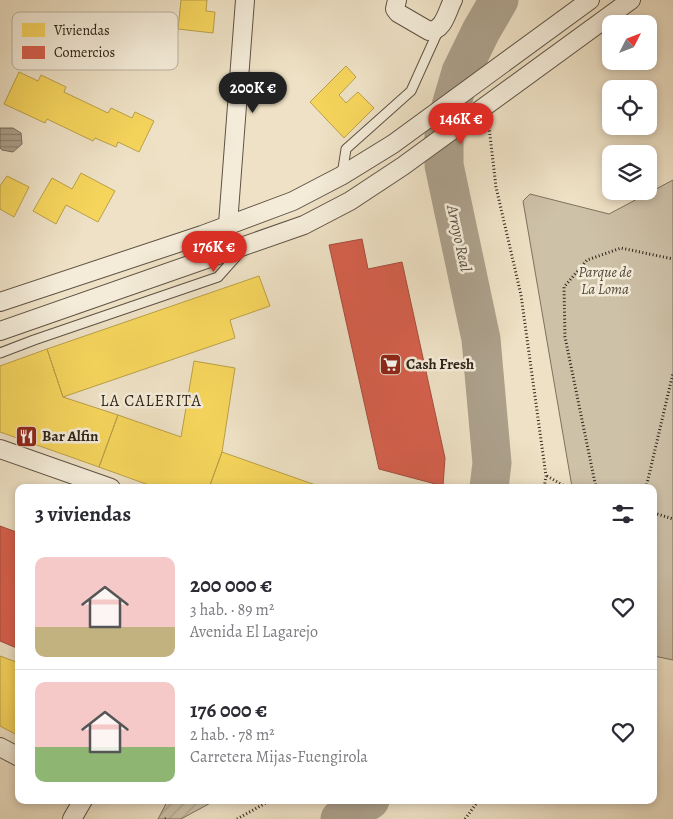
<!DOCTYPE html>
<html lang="es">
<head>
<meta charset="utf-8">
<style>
  :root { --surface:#fff; --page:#f7f7f7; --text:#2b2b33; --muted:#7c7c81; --line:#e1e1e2; --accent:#d93025 }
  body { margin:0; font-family:Alegreya,serif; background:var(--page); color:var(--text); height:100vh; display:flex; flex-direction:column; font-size:19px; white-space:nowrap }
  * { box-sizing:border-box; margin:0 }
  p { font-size:16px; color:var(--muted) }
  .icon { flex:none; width:28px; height:28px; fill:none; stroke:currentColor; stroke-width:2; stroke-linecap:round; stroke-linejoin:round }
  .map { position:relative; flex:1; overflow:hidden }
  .details { position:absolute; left:15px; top:484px; width:642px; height:320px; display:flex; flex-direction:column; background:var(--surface); border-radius:10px; box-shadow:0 2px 8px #0003 }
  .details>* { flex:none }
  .needle { width:32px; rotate:48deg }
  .buttons { position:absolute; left:602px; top:15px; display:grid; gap:10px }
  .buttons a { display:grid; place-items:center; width:55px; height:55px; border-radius:10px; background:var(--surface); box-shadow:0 2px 8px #0003; font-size:25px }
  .price { position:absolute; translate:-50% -42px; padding:0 11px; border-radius:18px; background:var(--accent); color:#fff; font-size:16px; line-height:32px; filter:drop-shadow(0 1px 2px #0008) }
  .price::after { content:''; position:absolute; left:50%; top:30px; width:15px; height:11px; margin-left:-8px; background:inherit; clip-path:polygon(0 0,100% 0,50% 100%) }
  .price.selected { background:#222; color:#fff }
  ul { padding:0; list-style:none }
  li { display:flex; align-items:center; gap:15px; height:125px; padding:0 20px }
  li+li { border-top:1px solid var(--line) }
  li span { display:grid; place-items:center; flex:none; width:140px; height:100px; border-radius:10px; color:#555 }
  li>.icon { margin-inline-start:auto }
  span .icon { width:60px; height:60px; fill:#fffc; stroke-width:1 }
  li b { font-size:21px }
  h2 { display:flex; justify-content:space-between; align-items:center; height:60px; padding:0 20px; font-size:21px }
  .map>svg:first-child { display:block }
  .park { fill:#cdc1a8; stroke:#7d7260 }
  .garden { fill:url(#garden-furrows); stroke:#7d7260 }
  .water { fill:url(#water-rules); stroke:#796e5d }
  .homes { fill:#f6d55c; stroke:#baa048 }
  .shops { fill:#d6604d; stroke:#a34e3d }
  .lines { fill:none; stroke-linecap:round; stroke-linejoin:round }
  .river { stroke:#aca08b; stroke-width:39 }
  .lane-casing { stroke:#5d5244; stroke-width:11 }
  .street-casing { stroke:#5d5244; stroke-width:20 }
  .path { stroke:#2d2319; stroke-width:3; stroke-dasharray:1 2.5; stroke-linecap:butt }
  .lane { stroke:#f4ecd9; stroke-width:9 }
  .street { stroke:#f4ecd9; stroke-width:18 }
  .labels { text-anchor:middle; stroke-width:5; stroke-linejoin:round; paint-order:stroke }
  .park-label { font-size:15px; font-style:italic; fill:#554a3d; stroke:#f4ecd9 }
  .poi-label { font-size:15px; font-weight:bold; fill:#2d2319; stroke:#f4ecd9; text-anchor:start }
  .water-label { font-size:16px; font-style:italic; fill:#594f41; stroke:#f4ecd9 }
  .neighbourhood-label { font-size:16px; letter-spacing:1px; fill:#2d2319; stroke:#f4ecd9 }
  .key { fill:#f4ecd9; stroke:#b8b09f; stroke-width:1 }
  .key-label { font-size:14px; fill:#2d2319 }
</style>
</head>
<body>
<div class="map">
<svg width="673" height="819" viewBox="0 0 673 819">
  <defs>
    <pattern id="garden-furrows" width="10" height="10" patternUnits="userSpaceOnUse" patternTransform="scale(1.25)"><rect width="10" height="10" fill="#cdc1a8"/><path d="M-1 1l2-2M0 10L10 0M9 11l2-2" fill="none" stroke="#b0a690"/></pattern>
    <pattern id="water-rules" width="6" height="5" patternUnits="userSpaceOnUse" patternTransform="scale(1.25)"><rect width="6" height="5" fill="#aca08b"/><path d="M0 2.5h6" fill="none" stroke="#8c8271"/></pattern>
  </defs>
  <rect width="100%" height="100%" fill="#eee1c5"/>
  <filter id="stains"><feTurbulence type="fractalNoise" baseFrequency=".004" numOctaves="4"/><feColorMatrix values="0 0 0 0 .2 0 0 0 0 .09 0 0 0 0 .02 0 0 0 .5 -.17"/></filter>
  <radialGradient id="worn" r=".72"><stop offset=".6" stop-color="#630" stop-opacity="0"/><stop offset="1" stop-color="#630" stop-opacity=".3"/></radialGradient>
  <path class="park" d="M673,180v480l-19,-4v-168l-82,-1 -49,-286 7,-7 79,20z"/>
  <path class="garden" d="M168,800h48l-35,19h-23z"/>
  <path class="water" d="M0,128h13l8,5 1,11 -9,8 -11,-2 -2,-2z"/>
  <path class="homes" d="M181,0h26l-1,11 9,1 -2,21 -35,-4z
    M346,66l10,11 -17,18 7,8 12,-11 16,16 -30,30 -34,-36z
    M19,72l19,9 3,-6 25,12 -2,5 44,21 3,-5 21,10 3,-6 19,9 -15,31 -21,-10 -2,5 -21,-9 -2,3 -46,-22 -2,4 -41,-19z
    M81,173l34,18 -17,31 -32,-17 -10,19 -23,-13 19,-33 20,11z
    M7,176l22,11 -15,30 -14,-8v-23z
    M259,276l11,30 -40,14 5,18 -172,59 -16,-48z
    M47,349l16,48 55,18 -19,52 -99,-35v-66z
    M194,361l41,7 -13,84 -13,36h-52l-58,-21 19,-52 63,22z
    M222,452l102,36h-115z
    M0,656l19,7v73l-19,-10z"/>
  <path class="shops" d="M362,239l6,30 34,-7 43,196 -2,28 -64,-17 -50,-224z
    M0,526l19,7v116l-19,-8z"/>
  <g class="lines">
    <path class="river" d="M489,488l3,-25 -11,-124 -37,-174v-35l17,-58 20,-41 18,-31
      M340,819l30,-19"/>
    <defs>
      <path id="lane" d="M342,175l4,-26 65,-58 28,-62
        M0,353l34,-13 184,-63 24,-27"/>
      <path id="street" d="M397,0l-2,9 3,4 31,18c15,0 18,-20 24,-31
        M228,224l17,-224
        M0,302l202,-67 91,-34 48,-25 52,-32 197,-144
        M0,331l304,-106 46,-24 53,-35 228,-166
        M0,449l111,39
        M0,747l19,10
        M72,819l11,-19"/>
    </defs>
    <use href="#lane" class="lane-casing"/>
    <use href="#street" class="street-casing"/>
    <path class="path" d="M489,127l7,60 25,108 25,181 -2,12
      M547,476l21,12
      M596,488l-31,-151 -1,-50 23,-27 34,-12 52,11
      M646,488l27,-115
      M654,513l19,6
      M165,819l3,-1
      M237,819l34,-19
      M465,819l14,-19"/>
    <use href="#lane" class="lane"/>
    <use href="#street" class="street"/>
  </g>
  <defs>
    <symbol id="supermarket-square" viewBox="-11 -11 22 22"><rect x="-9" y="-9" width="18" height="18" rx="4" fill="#8f2418" stroke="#f4ecd9"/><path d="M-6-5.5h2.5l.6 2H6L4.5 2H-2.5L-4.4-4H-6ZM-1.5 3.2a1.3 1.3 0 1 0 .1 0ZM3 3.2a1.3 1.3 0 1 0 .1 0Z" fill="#fff"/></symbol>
    <symbol id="restaurant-square" viewBox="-11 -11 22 22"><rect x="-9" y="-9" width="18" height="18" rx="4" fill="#8f2418" stroke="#f4ecd9"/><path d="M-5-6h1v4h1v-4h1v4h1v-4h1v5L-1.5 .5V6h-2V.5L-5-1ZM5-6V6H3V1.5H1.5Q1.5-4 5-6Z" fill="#fff"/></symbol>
  </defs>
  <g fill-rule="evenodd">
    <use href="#supermarket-square" x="378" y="352" width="25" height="25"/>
    <use href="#restaurant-square" x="14" y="424" width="25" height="25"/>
  </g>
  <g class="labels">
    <g class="park-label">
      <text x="605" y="277">Parque de<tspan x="605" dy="17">La Loma</tspan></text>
    </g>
    <g class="poi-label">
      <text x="406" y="369">Cash Fresh</text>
      <text x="42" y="441">Bar Alfin</text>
    </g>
    <g class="water-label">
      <text transform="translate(460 238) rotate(78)" y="6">Arroyo Real</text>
    </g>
    <g class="neighbourhood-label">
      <text x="151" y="406">LA CALERITA</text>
    </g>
  </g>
  <rect x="12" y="12" width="166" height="58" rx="8" class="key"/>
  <rect x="22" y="23" width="23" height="14" fill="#f6d55c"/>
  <rect x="22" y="46" width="23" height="13" fill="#d6604d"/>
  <g class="key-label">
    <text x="54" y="35">Viviendas</text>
    <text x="54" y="57">Comercios</text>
  </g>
  <rect width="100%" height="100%" filter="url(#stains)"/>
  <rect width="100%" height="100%" fill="url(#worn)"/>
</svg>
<div class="buttons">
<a><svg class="needle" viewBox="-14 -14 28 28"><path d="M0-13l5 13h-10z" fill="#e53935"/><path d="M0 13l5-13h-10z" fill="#7c7c81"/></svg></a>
<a><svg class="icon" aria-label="locate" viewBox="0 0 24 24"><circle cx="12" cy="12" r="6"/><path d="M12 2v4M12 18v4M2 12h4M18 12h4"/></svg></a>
<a><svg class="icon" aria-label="layers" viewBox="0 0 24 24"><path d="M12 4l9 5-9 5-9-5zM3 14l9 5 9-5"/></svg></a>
</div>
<b class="price selected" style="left:253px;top:114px">200K €</b>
<b class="price" style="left:461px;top:145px">146K €</b>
<b class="price" style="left:214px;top:273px">176K €</b>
<section class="details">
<h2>3 viviendas<svg class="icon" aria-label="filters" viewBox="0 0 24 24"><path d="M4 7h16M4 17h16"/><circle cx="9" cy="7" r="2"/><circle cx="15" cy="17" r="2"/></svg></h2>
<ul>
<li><span style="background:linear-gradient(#f6c9c9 70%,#c2b280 0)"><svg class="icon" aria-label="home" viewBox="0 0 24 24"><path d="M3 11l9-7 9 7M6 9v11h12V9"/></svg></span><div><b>200 000 €</b><p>3 hab. · 89 m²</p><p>Avenida El Lagarejo</p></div><svg class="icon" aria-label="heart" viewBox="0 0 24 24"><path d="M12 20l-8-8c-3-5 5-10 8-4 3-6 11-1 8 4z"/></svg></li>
<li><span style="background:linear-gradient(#f6c9c9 65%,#8fb573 0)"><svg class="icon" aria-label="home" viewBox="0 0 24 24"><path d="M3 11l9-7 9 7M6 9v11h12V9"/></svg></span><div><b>176 000 €</b><p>2 hab. · 78 m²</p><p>Carretera Mijas-Fuengirola</p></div><svg class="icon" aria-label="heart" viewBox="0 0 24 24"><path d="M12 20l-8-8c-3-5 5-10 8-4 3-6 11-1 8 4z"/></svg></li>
</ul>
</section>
</div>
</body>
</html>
